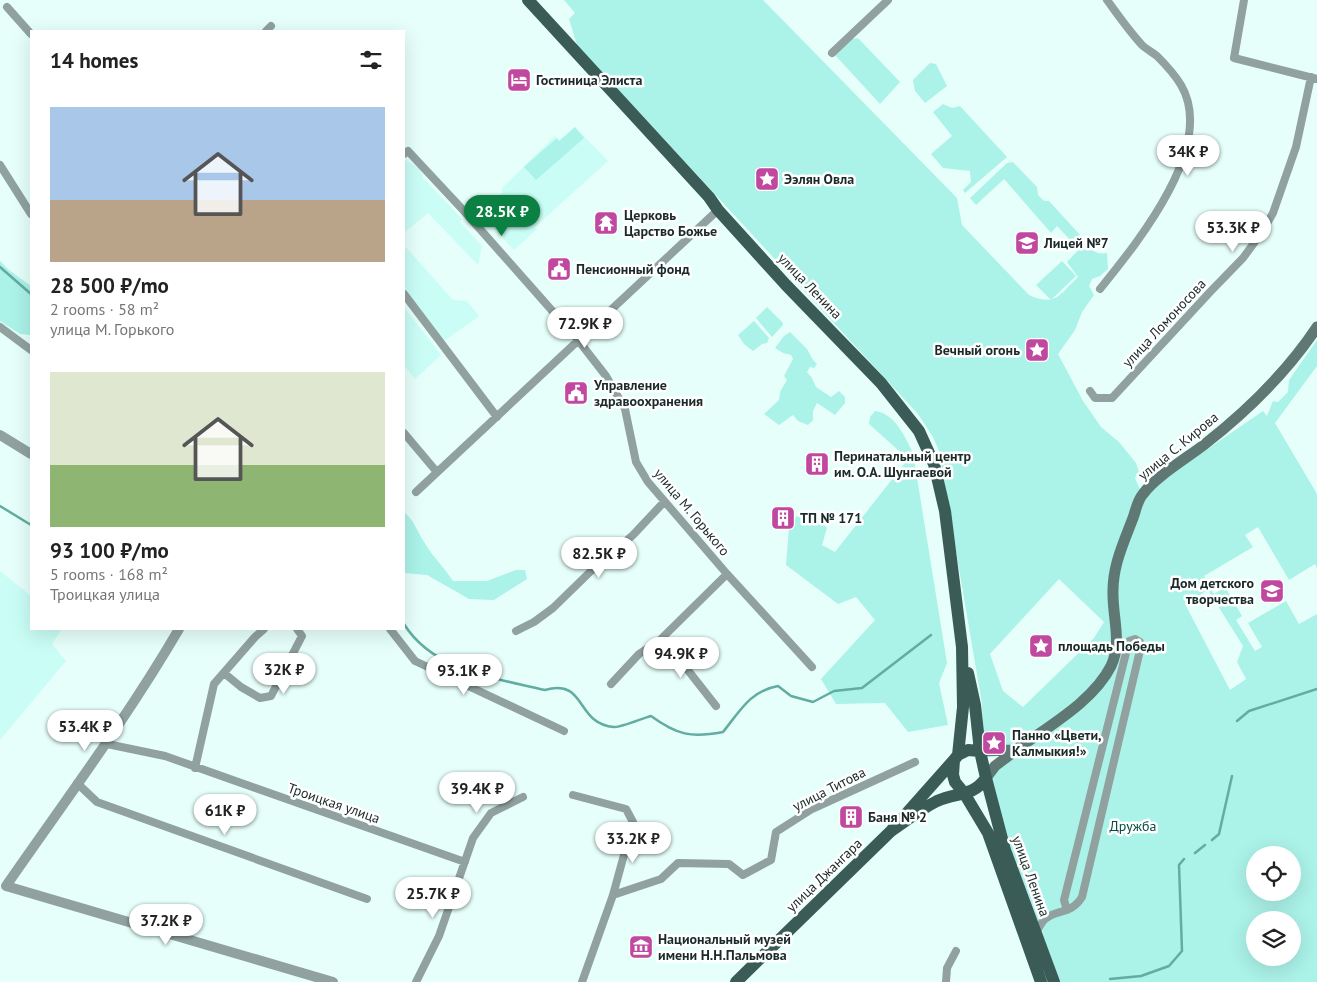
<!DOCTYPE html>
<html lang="en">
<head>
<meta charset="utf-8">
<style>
  :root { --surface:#fff; --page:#f6f6f6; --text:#222; --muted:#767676; --accent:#0b8043 }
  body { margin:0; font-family:"PT Sans",sans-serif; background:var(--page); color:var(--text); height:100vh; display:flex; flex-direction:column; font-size:19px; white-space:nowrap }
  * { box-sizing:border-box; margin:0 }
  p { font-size:16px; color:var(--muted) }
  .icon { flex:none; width:28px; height:28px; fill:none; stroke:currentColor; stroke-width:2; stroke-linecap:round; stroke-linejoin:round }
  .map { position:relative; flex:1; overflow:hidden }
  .drawer { position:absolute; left:30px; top:30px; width:375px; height:600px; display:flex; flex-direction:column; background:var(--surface); border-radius:0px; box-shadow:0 5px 20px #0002 }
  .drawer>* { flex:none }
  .fabs { position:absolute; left:1246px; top:846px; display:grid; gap:10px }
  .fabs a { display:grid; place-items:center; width:55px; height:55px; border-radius:50%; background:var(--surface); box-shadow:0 5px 20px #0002; font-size:25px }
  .price { position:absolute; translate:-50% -42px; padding:0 11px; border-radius:18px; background:#fff; color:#222; font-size:16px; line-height:32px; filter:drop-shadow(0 1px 2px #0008) }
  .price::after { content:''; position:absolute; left:50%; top:30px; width:15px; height:11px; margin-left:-8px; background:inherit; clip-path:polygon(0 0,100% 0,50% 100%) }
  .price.on { background:var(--accent); color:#fff }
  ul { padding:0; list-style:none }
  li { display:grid; align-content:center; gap:10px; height:265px; padding:0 20px }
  li span { display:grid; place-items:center; height:155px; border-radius:0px; color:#555 }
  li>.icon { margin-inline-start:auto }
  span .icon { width:90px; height:90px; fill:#fffc; stroke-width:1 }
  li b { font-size:21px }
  h2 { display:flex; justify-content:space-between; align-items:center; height:60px; padding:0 20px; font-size:21px }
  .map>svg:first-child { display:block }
  .built { fill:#c9fdf5 }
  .green { fill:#abf2e8; fill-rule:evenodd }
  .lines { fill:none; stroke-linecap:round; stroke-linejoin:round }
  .stream { stroke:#62aca2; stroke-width:2.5 }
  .minor { stroke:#90a19f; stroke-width:8 }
  .tertiary { stroke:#90a19f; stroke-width:10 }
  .secondary { stroke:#5f7874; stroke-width:11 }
  .primary { stroke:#3b5b56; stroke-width:12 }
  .labels { text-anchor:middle; stroke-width:5; stroke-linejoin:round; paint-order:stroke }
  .poi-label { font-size:14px; font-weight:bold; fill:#1a2a28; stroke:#fff; text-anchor:start }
  .street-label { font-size:14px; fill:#1a2a28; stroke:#fff }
  .park-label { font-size:14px; fill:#054b44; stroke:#fff }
</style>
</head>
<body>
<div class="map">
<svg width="1317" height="982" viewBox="0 0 1317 982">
  <rect width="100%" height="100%" fill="#e6fffa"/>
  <path class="built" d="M575,127l33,34 -73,66 2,2 -23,21 -34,-37 23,-21 -2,-3 54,-53 4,5z
    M404,159l16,10 3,9 39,41 -2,3 22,24 -4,19 -50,-52 -24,20z
    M404,245l49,55 14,1 12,15 -35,25 -40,-52z
    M404,307l37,48 -26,24 -11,-14z
    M0,571l31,25v33h31l-10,15 14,17 -66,79z"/>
  <path class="green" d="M564,0h199l194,198 5,27 67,70c27,12 30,0 49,-18l-11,-15 18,-19c7,7 11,12 22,10l1,16 -8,7 -8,3 -3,7 5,9 -12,17 -7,18 -17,24 25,47 18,26 18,15 17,21 3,9 -4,6 7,16 121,-83 4,5 6,-15 5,1 10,-10 1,-12 28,-40v26l-42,57 42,71v74l-2,-4 -26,16 -31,-53 -13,8 8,12 -49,29 10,18 11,-7 17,29 -6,4 19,31 7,-4 -14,-24 38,-22 13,23 18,-10v368h-257l-49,-125 -21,-78 23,-32 -17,1 -13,-11 -1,-33 -43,-253 -6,-14 -15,-23 -341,-369 -8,-26 6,-6zM1059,579l45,43 -10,16 -71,69 -20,-16 -13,-37zM1208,590l35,56 -6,16 9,17 -16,11 -45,-86zM1255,855h37v37h-37zM1255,920h37v38h-37z
    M858,38l42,44 -20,22 -45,-49 17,-16z
    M930,63l6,1 11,22 -22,17 -10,-12 -2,-11z
    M943,104l9,4 8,-2 47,51 -42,36 -2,-3 8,-8 -1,-11 -27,-3 -12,-14 21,-18 -19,-24z
    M575,127l9,11 -48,42 -12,-13 33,-29 2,3z
    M1013,162l24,25 1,8 4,4 3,2h4l32,35 -8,7 -16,-17 -6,7 -47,-54 -28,26 -6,-7 37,-35z
    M0,261l9,9 22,16v49l-11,-1 -20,-13z
    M1062,261l14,15 -25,24 -15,-15z
    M767,307l16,16v2l-11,12 -16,-19z
    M754,321l15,17 -2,5 -5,1 -9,7 -9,-7 -6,-9z
    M790,332l17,17 6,11 4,4 -3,4 -4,-1 -3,5 5,6 4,9 15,10 8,-6 6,6v6l-10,12 -18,-12 -4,8v9l-5,5 -10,-4 -5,-6 -14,10 -15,-11 15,-14 1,-8 7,-12 -3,-4 9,-17 -2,-4 -8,-2 -8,-5 9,-12z
    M875,411c20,2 30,26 38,42l34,210 -8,20 9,42 -40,7 -23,-29 -49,1 -15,-25 54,-59 -19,-23 -18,7 -52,-39 3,-38 8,-11 9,4 7,-7 14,15 -5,17 13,7 73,-93 -39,-35 1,-7z
    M404,512c10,8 13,19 20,30 8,14 20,25 29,39h34l29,-11h9l2,9 -33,21 -25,-1 -42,-24 -23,-2z"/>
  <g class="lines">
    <path class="stream" d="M0,267l31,27
      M0,506l31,19
      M404,624c29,47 91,54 141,66 42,-12 30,34 69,37 6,1 29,-9 37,-11 26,19 40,22 72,16 17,-21 27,-41 55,-46l13,10 22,6 21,-11 28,-3 69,-53
      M1237,721l12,-10 68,-22
      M1212,840l7,-6 13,-58
      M1195,853l10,-8
      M1110,979l31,-3 28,-10 13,-15 -3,-86 5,-6"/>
    <path class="minor" d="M1244,0l-10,58 83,21
      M7,7l24,27
      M266,31l5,-5
      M832,53l56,-53
      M404,154l4,-3 56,60 114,129 28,36 19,33 11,53 12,20 79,92 85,93
      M0,165l31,49
      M1100,289c37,-46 117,-143 81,-204 -6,-10 -15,-20 -24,-29 -5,-4 -11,-7 -15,-11 -13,-14 -24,-30 -35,-45
      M404,294l93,123
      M0,327l31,23
      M1090,391l5,7h17l98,-106 33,-34 19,-26 11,-19 23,-66 15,-70
      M404,433l32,38
      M416,492l302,-282
      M390,629l25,32 149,70
      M516,631l18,-9 19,-14 38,-37 42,-36 31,-33
      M660,640l16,15 40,51
      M224,673l17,14 19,11 11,-2 31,-60 -5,-7
      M611,684l28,-30 21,-14 67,-66
      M107,744l58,12 300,106
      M195,768l19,-84 41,-47 9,-8
      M77,783l20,19 270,97
      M573,795l53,14 7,13 -20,73 -31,87
      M613,895l48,-16 17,-16 51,1 14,11 28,-15 5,-28 36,-23 103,-47
      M1036,933c2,-4 5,-10 9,-14 11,-10 26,-4 37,-22l59,-251 -1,-4 -5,-3 -6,2 -65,259 3,10
      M416,982l23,-46 34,-98 18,-25 32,-16
      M946,982l1,-14 9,-17"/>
    <path class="tertiary" d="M0,435l31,19
      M179,629c-52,89 -114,172 -173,257l327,96"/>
    <path class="secondary" d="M1016,750c31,-23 77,-48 95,-84 11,-23 2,-47 2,-71 -1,-28 10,-51 20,-77 3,-8 4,-17 10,-24 12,-17 44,-36 62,-50 42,-33 82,-72 112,-117
      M980,751l36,-1 -21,16 -9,12"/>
    <path class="primary" d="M528,0l181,197 9,13 68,75 95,98 38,48 15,33 11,47 17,136 1,60 -5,48
      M968,673l7,32 5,46
      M986,778l19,72 49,132
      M891,831c15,-10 30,-22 46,-30 20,-9 36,-4 49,-23l-6,-27 -12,-1 -10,5 -4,5 -1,15 2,7 9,11 24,40 53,149
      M736,982l155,-151 63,-71"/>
  </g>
  <defs>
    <symbol id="hotel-square" viewBox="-11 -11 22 22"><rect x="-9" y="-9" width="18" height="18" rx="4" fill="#c0499f" stroke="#fff"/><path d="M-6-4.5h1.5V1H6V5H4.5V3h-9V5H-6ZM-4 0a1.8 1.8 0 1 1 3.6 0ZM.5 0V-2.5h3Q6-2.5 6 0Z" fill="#fff"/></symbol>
    <symbol id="sight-square" viewBox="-11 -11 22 22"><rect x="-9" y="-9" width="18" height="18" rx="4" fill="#c0499f" stroke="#fff"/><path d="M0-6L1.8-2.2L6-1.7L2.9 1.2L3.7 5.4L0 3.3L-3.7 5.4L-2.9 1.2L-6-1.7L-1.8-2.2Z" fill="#fff"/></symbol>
    <symbol id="temple-square" viewBox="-11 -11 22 22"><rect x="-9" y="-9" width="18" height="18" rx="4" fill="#c0499f" stroke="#fff"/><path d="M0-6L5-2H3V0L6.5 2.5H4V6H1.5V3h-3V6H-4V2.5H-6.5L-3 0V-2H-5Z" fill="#fff"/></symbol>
    <symbol id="university-square" viewBox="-11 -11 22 22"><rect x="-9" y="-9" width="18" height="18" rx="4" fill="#c0499f" stroke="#fff"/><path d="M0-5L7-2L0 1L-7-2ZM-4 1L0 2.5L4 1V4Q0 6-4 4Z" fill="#fff"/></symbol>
    <symbol id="civic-square" viewBox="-11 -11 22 22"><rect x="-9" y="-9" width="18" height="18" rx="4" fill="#c0499f" stroke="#fff"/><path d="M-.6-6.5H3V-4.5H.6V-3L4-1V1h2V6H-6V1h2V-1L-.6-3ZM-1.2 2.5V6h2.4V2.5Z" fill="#fff"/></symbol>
    <symbol id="building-square" viewBox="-11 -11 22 22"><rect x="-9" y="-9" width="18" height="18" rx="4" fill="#c0499f" stroke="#fff"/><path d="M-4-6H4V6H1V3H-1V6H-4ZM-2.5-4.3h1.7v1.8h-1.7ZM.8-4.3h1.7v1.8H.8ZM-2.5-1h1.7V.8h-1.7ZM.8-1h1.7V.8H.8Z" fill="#fff"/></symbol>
    <symbol id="school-square" viewBox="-11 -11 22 22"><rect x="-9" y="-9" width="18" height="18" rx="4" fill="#c0499f" stroke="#fff"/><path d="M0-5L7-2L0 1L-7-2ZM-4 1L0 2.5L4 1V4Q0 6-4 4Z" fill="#fff"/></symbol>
    <symbol id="museum-square" viewBox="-11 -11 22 22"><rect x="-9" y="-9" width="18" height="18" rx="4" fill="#c0499f" stroke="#fff"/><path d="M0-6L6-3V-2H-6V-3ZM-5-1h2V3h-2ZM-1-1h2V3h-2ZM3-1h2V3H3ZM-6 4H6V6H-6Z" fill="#fff"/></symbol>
  </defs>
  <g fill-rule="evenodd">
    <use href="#hotel-square" x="505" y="66" width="28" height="28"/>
    <use href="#sight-square" x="753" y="165" width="28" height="28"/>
    <use href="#temple-square" x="592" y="209" width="28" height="28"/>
    <use href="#university-square" x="1013" y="229" width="28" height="28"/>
    <use href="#civic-square" x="545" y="255" width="28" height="28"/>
    <use href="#sight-square" x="1023" y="336" width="28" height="28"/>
    <use href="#civic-square" x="562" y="379" width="28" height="28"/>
    <use href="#building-square" x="803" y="450" width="28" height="28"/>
    <use href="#building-square" x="769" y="504" width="28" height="28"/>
    <use href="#school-square" x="1258" y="577" width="28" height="28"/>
    <use href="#sight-square" x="1027" y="632" width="28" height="28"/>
    <use href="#sight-square" x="980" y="729" width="28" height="28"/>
    <use href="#building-square" x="837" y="803" width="28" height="28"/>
    <use href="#museum-square" x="627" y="933" width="28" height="28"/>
  </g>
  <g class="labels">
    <g class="poi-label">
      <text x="536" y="85">Гостиница Элиста</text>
      <text x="784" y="184">Ээлян Овла</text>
      <text x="624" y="220">Церковь<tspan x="624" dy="16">Царство Божье</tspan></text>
      <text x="1044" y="248">Лицей №7</text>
      <text x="576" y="274">Пенсионный фонд</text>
      <text x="1020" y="355" text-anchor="end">Вечный огонь</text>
      <text x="594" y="390">Управление<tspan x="594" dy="16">здравоохранения</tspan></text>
      <text x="834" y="461">Перинатальный центр<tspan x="834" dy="16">им. О.А. Шунгаевой</tspan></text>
      <text x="800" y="523">ТП № 171</text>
      <text x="1254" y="588" text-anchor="end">Дом детского<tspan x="1254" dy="16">творчества</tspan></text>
      <text x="1058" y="651">площадь Победы</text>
      <text x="1012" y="740">Панно «Цвети,<tspan x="1012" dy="16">Калмыкия!»</tspan></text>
      <text x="868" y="822">Баня № 2</text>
      <text x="658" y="944">Национальный музей<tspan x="658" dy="16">имени Н.Н.Пальмова</tspan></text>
    </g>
    <g class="street-label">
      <text transform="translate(810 286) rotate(46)" y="5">улица Ленина</text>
      <text transform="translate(1164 323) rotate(-47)" y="5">улица Ломоносова</text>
      <text transform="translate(1178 446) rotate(-39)" y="5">улица С. Кирова</text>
      <text transform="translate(692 512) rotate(50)" y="5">улица М. Горького</text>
      <text transform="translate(829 789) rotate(-27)" y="5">улица Титова</text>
      <text transform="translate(334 803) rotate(19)" y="5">Троицкая улица</text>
      <text transform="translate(824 875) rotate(-44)" y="5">улица Джангара</text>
      <text transform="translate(1031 876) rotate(70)" y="5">улица Ленина</text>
    </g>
    <g class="park-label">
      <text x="1133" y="831">Дружба</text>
    </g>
  </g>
</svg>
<div class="fabs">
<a><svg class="icon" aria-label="locate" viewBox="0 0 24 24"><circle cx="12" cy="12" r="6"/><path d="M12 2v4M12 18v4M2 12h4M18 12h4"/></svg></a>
<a><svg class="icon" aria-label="layers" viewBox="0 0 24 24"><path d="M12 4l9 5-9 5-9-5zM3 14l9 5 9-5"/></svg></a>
</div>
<b class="price" style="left:1188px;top:177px">34K ₽</b>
<b class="price on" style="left:502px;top:237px">28.5K ₽</b>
<b class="price" style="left:1233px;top:253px">53.3K ₽</b>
<b class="price" style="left:585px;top:349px">72.9K ₽</b>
<b class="price" style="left:599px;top:579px">82.5K ₽</b>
<b class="price" style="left:681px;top:679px">94.9K ₽</b>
<b class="price" style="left:284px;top:695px">32K ₽</b>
<b class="price" style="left:464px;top:696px">93.1K ₽</b>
<b class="price" style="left:85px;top:752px">53.4K ₽</b>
<b class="price" style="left:477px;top:814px">39.4K ₽</b>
<b class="price" style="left:225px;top:836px">61K ₽</b>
<b class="price" style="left:633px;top:864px">33.2K ₽</b>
<b class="price" style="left:433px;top:919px">25.7K ₽</b>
<b class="price" style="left:166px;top:946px">37.2K ₽</b>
<section class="drawer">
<h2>14 homes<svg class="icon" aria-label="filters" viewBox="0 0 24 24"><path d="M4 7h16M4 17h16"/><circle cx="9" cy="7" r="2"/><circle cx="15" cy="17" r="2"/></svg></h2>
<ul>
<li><span style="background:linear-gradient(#a9c7e8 60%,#b9a48a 0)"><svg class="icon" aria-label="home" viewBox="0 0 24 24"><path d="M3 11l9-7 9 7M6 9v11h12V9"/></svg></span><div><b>28 500 ₽/mo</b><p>2 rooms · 58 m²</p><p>улица М. Горького</p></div></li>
<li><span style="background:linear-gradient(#dfe7d0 60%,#8fb573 0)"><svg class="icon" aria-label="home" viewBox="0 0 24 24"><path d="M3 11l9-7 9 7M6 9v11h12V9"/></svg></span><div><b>93 100 ₽/mo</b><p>5 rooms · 168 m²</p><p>Троицкая улица</p></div></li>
</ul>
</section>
</div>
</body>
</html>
